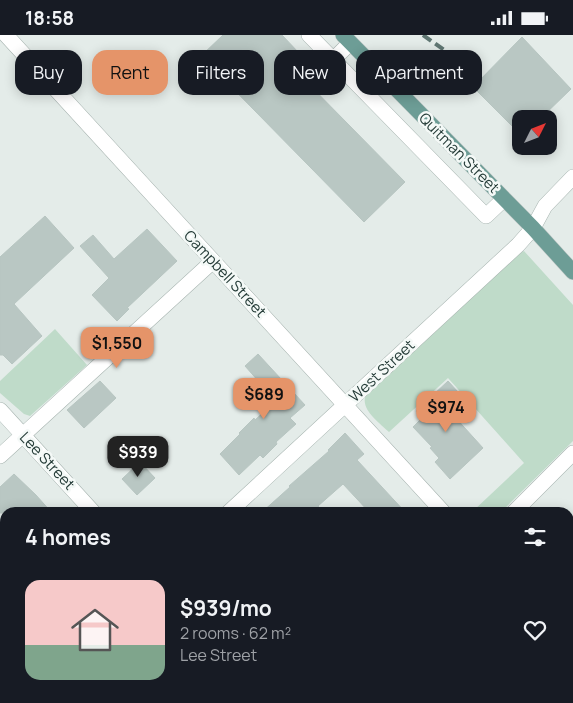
<!DOCTYPE html>
<html lang="en">
<head>
<meta charset="utf-8">
<style>
  :root { --surface:#171b24; --page:#242831; --text:#f1f3f6; --muted:#9ea1a6; --line:#363941; --accent:#e59469 }
  body { margin:0; font-family:Manrope,sans-serif; background:var(--page); color:var(--text); height:100vh; display:flex; flex-direction:column; font-size:19px; white-space:nowrap }
  * { box-sizing:border-box; margin:0 }
  p { font-size:16px; color:var(--muted) }
  .icon { flex:none; width:28px; height:28px; fill:none; stroke:currentColor; stroke-width:2; stroke-linecap:round; stroke-linejoin:round }
  .map { position:relative; flex:1; overflow:hidden }
  .drawer { position:absolute; left:0px; top:472px; width:574px; height:196px; display:flex; flex-direction:column; background:var(--surface); border-radius:15px 15px 0 0; box-shadow:0 2px 12px #0003 }
  .drawer>* { flex:none }
  .banner { position:absolute; left:15px; top:15px; width:544px; height:45px; display:flex; gap:10px }
  .needle { width:32px; rotate:48deg }
  .controls { position:absolute; left:512px; top:75px; display:grid; gap:10px }
  .controls a { display:grid; place-items:center; width:45px; height:45px; border-radius:10px; background:var(--surface); box-shadow:0 2px 12px #0003; font-size:25px }
  .price { position:absolute; translate:-50% -42px; padding:0 11px; border-radius:10px; background:var(--accent); color:#111; font-size:16px; line-height:32px; filter:drop-shadow(0 1px 2px #0008) }
  .price::after { content:''; position:absolute; left:50%; top:30px; width:15px; height:11px; margin-left:-8px; background:inherit; clip-path:polygon(0 0,100% 0,50% 100%) }
  .price.selected { background:#222; color:#fff }
  ul { padding:0; list-style:none }
  li { display:flex; align-items:center; gap:15px; height:125px; padding:0 25px }
  li+li { border-top:1px solid var(--line) }
  li span { display:grid; place-items:center; flex:none; width:140px; height:100px; border-radius:15px; color:#555 }
  li>.icon { margin-inline-start:auto }
  span .icon { width:60px; height:60px; fill:#fffc; stroke-width:1 }
  li b { font-size:21px }
  h2 { display:flex; justify-content:space-between; align-items:center; height:60px; padding:0 25px; font-size:21px }
  .chip { padding:0 18px; border-radius:15px; background:var(--surface); box-shadow:0 2px 12px #0003; font-size:18px; line-height:45px }
  .chip.selected { background:var(--accent); color:#111 }
  .status { display:flex; justify-content:space-between; align-items:center; height:35px; padding:0 25px; background:var(--surface); direction:ltr }
  .status svg { height:14px; fill:currentColor }
  .map>svg:first-child { display:block }
  .green { fill:#bfdbc9 }
  .building { fill:#b9c7c3; stroke:#b7c5c1 }
  .lines { fill:none; stroke-linecap:round; stroke-linejoin:round }
  .minor-casing { stroke:#a7b4b0; stroke-width:16 }
  .major-casing { stroke:#c2c8c7; stroke-width:16 }
  .minor { stroke:#fff; stroke-width:15 }
  .major { stroke:#6d9d96; stroke-width:15 }
  .rail { stroke:#607773; stroke-width:4; stroke-dasharray:10 5; stroke-linecap:butt }
  .labels { text-anchor:middle; stroke-width:5; stroke-linejoin:round; paint-order:stroke }
  .street-label { font-size:15px; fill:#253c38; stroke:#f4f9f7 }
</style>
</head>
<body>
<div class="status"><b>18:58</b><svg viewBox="0 0 49 12"><path d="M0 12V9h3v3zM5 12V6h3v6zM10 12V3h3v9zM15 12V0h3v12zM26 1h20v11H26zM47 4h2v5h-2z"/></svg></div>
<div class="map">
<svg width="573" height="668" viewBox="0 0 573 668">
  <rect width="100%" height="100%" fill="#e4ece9"/>
  <path class="green" d="M524,216l49,54v136l-72,71h-29l52,-49 -76,-85 -59,54c-9,-9 -27,-21 -24,-35l150,-140z
    M55,294l32,36 -57,51 -6,-2 -24,-21v-12z"/>
  <path class="building" d="M223,0h59l17,18 -10,11 116,118 -41,40 -163,-166z
    M522,2l49,52 -31,30h-19v16l-48,-48z
    M45,181l29,32 -60,56 28,32 -30,28 -9,-9h-3v-98z
    M147,194l30,32 -50,47 2,1 -12,12 -25,-26 17,-17 -29,-32 13,-11 21,24z
    M258,319l47,51 -15,13 6,6 -20,18 1,2 -14,14 -3,-3 -21,20 -19,-21 20,-20 -1,-1 15,-15 1,2 21,-19 -31,-35z
    M100,346l16,17 -32,30 -17,-18z
    M448,346l10,11 -13,12 11,11 -2,1 29,32 -33,31 -15,-17 4,-4 -9,-10 2,-1 -19,-20 9,-9 -6,-7z
    M345,398l19,21 -7,6 49,53h-36l-27,-29 -25,22 6,7h-63l29,-26 -1,-1 40,-35 -1,-1z
    M140,427l15,16 -18,17 -15,-16z
    M14,439l22,21 16,18h-52v-26z"/>
  <g class="lines">
    <defs>
      <path id="minor" d="M6,0l438,478
        M309,0l177,181 18,-17
        M333,25l17,-17
        M0,375l94,103
        M0,421l213,-195
        M228,478l290,-268 15,-17 12,-22 28,-29
        M513,478l60,-60
        M569,614l4,4
        M266,664l4,4
        M22,668l4,-4
        M307,668l5,-4"/>
      <path id="major" d="M343,0l190,193 40,44"/>
    </defs>
    <use href="#minor" class="minor-casing"/>
    <use href="#major" class="major-casing"/>
    <use href="#minor" class="minor"/>
    <use href="#major" class="major"/>
    <path class="rail" d="M423,0l45,32 11,12"/>
  </g>
  <g class="labels">
    <g class="street-label">
      <text transform="translate(459 118) rotate(45)" y="5">Quitman Street</text>
      <text transform="translate(225 239) rotate(47)" y="5">Campbell Street</text>
      <text transform="translate(382 336) rotate(-43)" y="5">West Street</text>
      <text transform="translate(47 426) rotate(47)" y="5">Lee Street</text>
    </g>
  </g>
</svg>
<div class="controls">
<a><svg class="needle" viewBox="-14 -14 28 28"><path d="M0-13l5 13h-10z" fill="#e53935"/><path d="M0 13l5-13h-10z" fill="#9ea1a6"/></svg></a>
</div>
<b class="price" style="left:117px;top:334px">$1,550</b>
<b class="price" style="left:264px;top:385px">$689</b>
<b class="price" style="left:446px;top:398px">$974</b>
<b class="price selected" style="left:138px;top:443px">$939</b>
<div class="banner">
<a class="chip">Buy</a>
<a class="chip selected">Rent</a>
<a class="chip">Filters</a>
<a class="chip">New</a>
<a class="chip">Apartment</a>
</div>
<section class="drawer">
<h2>4 homes<svg class="icon" aria-label="filters" viewBox="0 0 24 24"><path d="M4 7h16M4 17h16"/><circle cx="9" cy="7" r="2"/><circle cx="15" cy="17" r="2"/></svg></h2>
<ul>
<li><span style="background:linear-gradient(#f6c9c9 65%,#7fa58c 0)"><svg class="icon" aria-label="home" viewBox="0 0 24 24"><path d="M3 11l9-7 9 7M6 9v11h12V9"/></svg></span><div><b>$939/mo</b><p>2 rooms · 62 m²</p><p>Lee Street</p></div><svg class="icon" aria-label="heart" viewBox="0 0 24 24"><path d="M12 20l-8-8c-3-5 5-10 8-4 3-6 11-1 8 4z"/></svg></li>
</ul>
</section>
</div>
</body>
</html>
